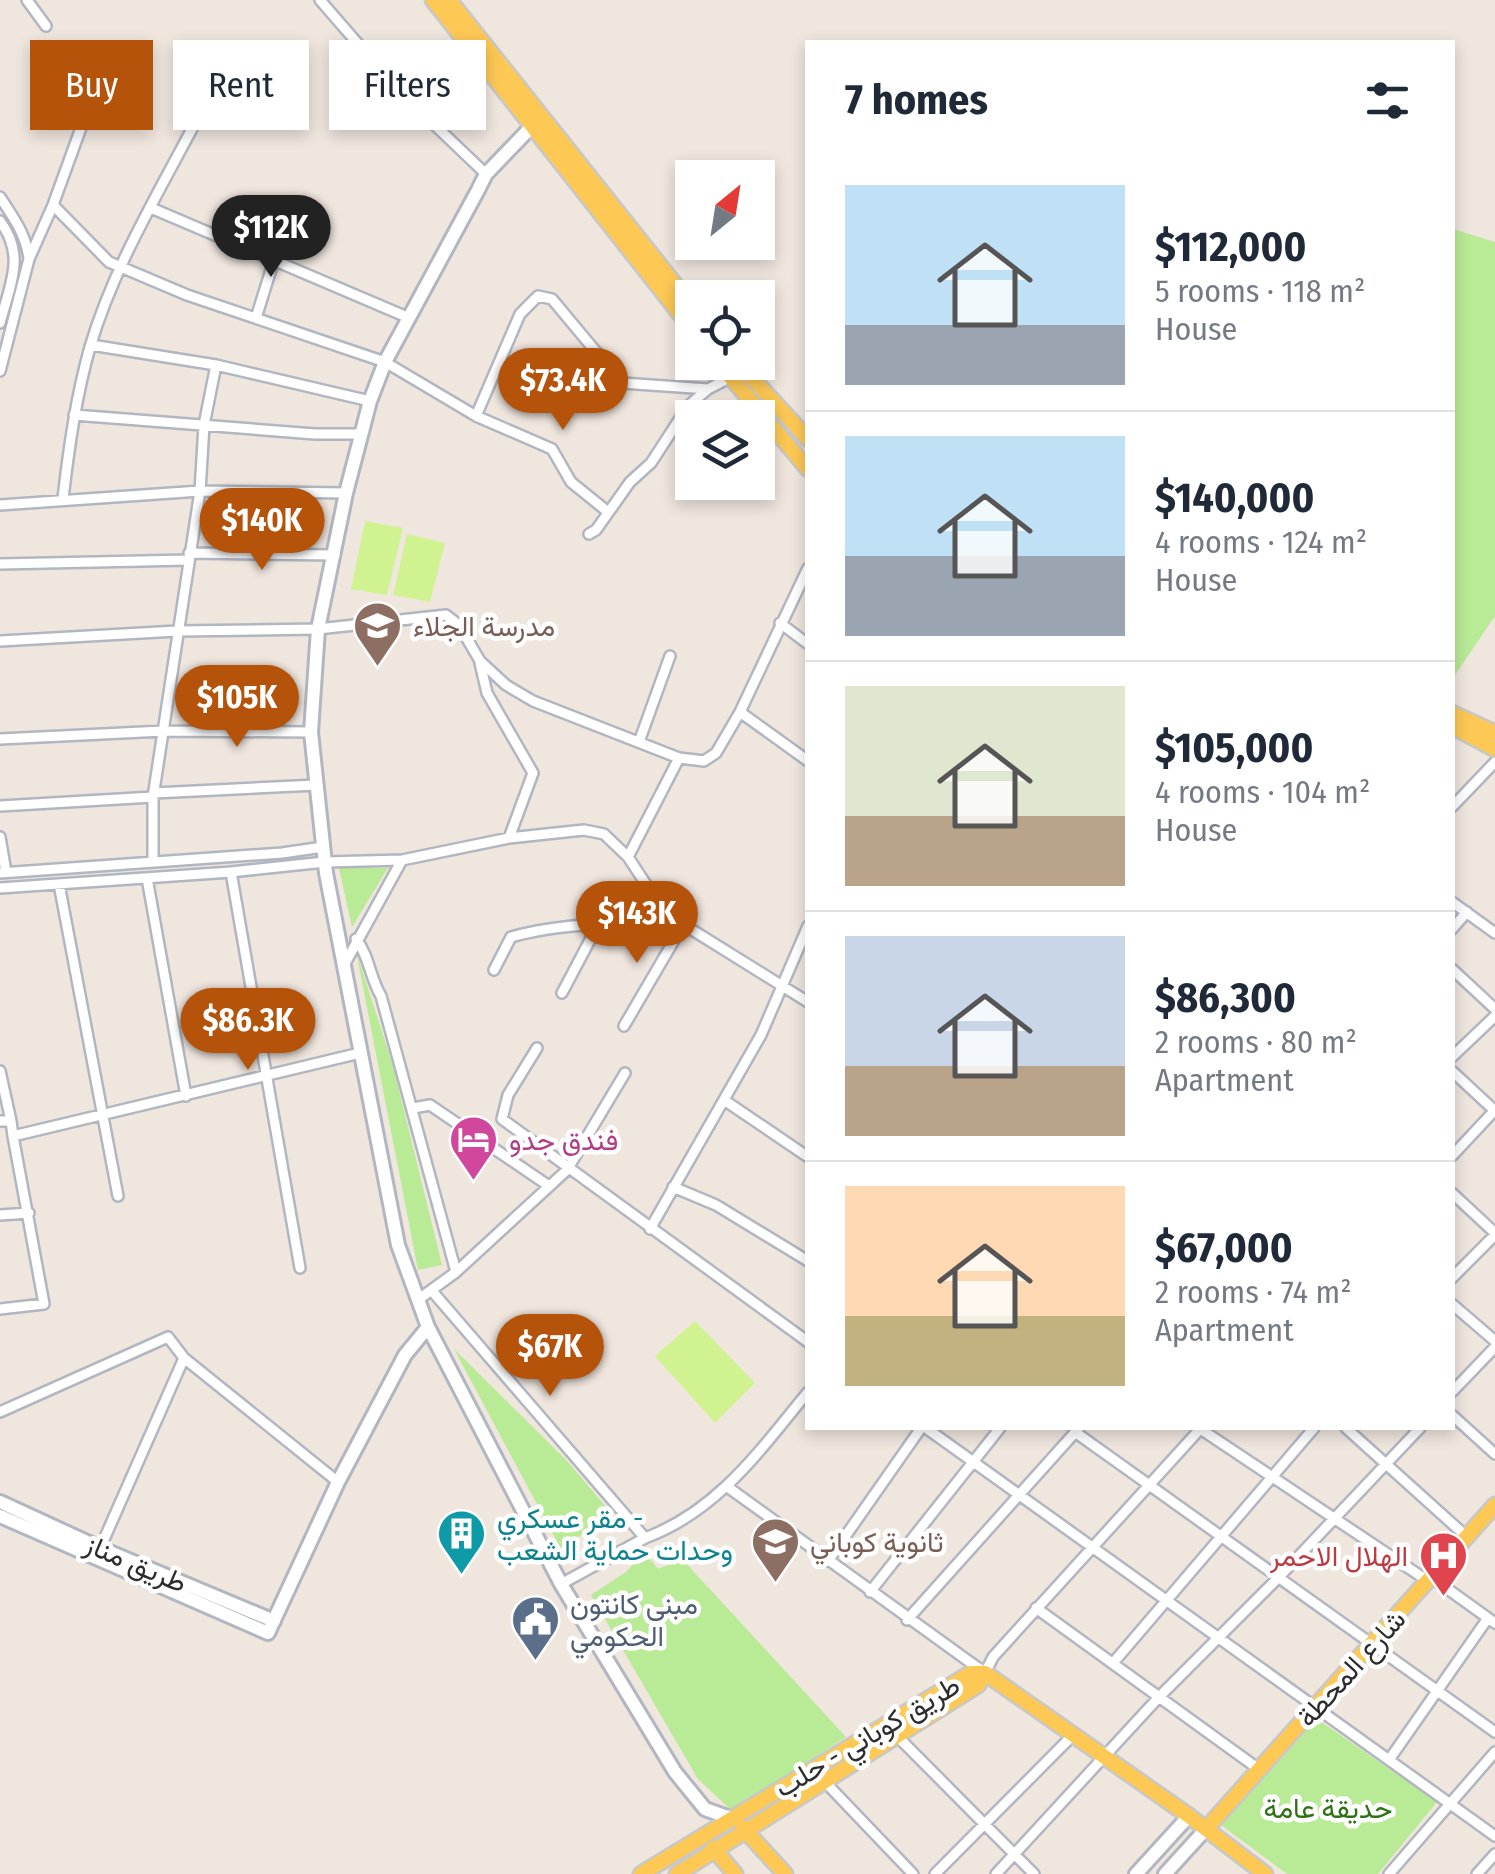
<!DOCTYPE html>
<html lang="en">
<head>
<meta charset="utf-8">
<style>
  :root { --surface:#fff; --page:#f6f6f7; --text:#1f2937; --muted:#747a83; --line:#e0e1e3; --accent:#b45309 }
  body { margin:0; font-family:"Fira Sans Condensed",Vazirmatn,sans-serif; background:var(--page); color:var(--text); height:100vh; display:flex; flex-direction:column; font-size:38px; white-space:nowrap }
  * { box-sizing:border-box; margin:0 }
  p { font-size:32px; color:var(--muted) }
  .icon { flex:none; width:55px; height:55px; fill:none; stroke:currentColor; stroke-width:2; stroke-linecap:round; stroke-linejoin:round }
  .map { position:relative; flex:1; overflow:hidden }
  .side { position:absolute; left:805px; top:40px; width:650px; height:1390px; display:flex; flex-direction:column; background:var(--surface); border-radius:0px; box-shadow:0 5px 15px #0003 }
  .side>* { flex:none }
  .guide { position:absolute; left:30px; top:40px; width:625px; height:90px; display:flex; gap:20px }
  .needle { width:65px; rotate:30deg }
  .fabs { position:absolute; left:675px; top:160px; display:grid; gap:20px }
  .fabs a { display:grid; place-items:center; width:100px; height:100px; border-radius:0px; background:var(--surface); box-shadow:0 5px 15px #0003; font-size:50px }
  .price { position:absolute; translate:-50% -85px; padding:0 22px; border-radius:35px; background:var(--accent); color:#fff; font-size:32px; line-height:65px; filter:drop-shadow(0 2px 5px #0008) }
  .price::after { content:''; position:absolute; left:50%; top:60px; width:30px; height:22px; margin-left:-15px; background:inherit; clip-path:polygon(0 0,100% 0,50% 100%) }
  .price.active { background:#222; color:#fff }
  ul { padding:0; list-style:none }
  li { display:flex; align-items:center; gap:30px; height:250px; padding:0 40px }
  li+li { border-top:2px solid var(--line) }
  li span { display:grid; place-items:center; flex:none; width:280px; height:200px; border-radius:0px; color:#555 }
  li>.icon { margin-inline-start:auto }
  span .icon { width:120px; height:120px; fill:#fffc; stroke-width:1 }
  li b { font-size:42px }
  h2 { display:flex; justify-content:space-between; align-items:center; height:120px; padding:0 40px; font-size:42px }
  .pill { padding:0 35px; border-radius:0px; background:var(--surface); box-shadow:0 5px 15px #0003; font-size:35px; line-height:90px }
  .pill.active { background:var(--accent); color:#fff }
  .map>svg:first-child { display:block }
  .green { fill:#b9ea96 }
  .pitch { fill:#d1f291 }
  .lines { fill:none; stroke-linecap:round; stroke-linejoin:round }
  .street-casing { stroke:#b2b6c1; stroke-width:14 }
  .secondary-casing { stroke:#b2b6c1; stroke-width:18 }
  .primary-casing { stroke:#c8c8c8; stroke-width:19 }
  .street { stroke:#fff; stroke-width:9 }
  .secondary { stroke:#fff; stroke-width:12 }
  .primary { stroke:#fdc854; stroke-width:14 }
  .labels { text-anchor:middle; stroke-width:9; stroke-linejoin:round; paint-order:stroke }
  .education-label { font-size:28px; fill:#785e54; stroke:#fff; text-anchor:start }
  .hotel-label { font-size:28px; fill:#b23c85; stroke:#fff; text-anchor:start }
  .culture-label { font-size:28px; fill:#0d838f; stroke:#fff; text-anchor:start }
  .health-label { font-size:28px; fill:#be3a42; stroke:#fff; text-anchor:end }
  .street-label { font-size:28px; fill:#2c2c2c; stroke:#fff }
  .service-label { font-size:28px; fill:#4e5e75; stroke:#fff; text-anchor:start }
  .park-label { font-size:28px; fill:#2f7214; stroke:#fff }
</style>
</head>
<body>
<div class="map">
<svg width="1495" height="1874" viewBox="0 0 1495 1874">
  <rect width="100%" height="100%" fill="#efe6de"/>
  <path class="green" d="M1453,229l42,13v374l-42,62z
    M339,868h49l-36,59z
    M356,951l37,115 49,199 -24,5z
    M454,1349l114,113 44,52 -51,35z
    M644,1552l14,17 24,-10 164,178 -114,74 -34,-32 -107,-184 35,-23z
    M1317,1719l120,83 -59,72h-91l-66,-49z"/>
  <path class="pitch" d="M365,521l38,7 -16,67 -36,-6z
    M407,534l38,9 -15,59 -37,-7z
    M695,1321l60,62 -40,40 -60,-67z"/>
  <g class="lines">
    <defs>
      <path id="street" d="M27,0l19,26
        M320,0l78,90 88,84
        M0,197c13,20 26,37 29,62l-29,112
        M53,205l33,-91
        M151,208l256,109
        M0,221c26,35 10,63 0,102
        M29,259l24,-54 56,57 78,33 198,67 91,54 76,33 19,33 37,30
        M256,318l18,-58
        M91,345l125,20 -12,60 -4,66 -47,306v64
        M216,365l154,36
        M74,415l241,19h46
        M476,416l44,-102 18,-18 14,3 70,84 86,6
        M63,498c6,-51 13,-101 27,-151 23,-78 66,-150 104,-222
        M0,505l200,-14 146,2
        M589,534l7,-4 34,-48 21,-19 37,-57 20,-17 25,-13
        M189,553l146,2
        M0,564l188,-4
        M780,623l28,21
        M0,641l177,-10 141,-2 128,-14 13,10 21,36 26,24 27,16 146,57
        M480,663l7,30 46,80 -24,65
        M740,712l68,49
        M0,739l163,-8 148,1
        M639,742l31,-86
        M154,793l162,-8
        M0,806l153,-9
        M1452,807l43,-45
        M0,837l6,35
        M628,857l51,-99 25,3 12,-8 24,-41 68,-144
        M231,872l69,396
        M0,873l282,-20 41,-6
        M147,878l39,218
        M59,884l59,312
        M0,888l231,-16 94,-10 77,-2 107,-22 75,-8 20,4 24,23 25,38 20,23 135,84
        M1452,902l43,31
        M1452,929l15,-17
        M356,939c13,16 14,39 25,57l75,276
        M343,967l59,-107
        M1452,969l43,40
        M494,970l17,-33c27,-8 57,-11 85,-13 24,-2 58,8 77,-6
        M562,993l37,-70
        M624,1026l59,-101
        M537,1048l-29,47 -6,24 306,223
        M1452,1057l43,-41
        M0,1071l11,50
        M1452,1071l43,40
        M724,1100l84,57
        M413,1108l17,-3 119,81
        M0,1121h11l2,15 347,-83
        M1452,1156l43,-46
        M673,1187l43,18 92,56
        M1452,1193l43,40
        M0,1215l29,-2
        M650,1229l111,-194 47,-109
        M1452,1278l43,-43
        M432,1291l213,247c73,-27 115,-88 163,-146
        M419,1299l37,-27 111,-102 58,-97
        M1452,1304l43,37
        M0,1309l44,-5 -31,-168
        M1452,1392l43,-45
        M0,1412l168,-75 16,21
        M1452,1415l43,39
        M926,1428l569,408
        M1199,1428l229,153
        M1346,1428l121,109
        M1075,1432l420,300
        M729,1488l256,185 8,-16 208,-229
        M98,1553l86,-195 154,124
        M828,1561l93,-133
        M1431,1577l64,46
        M561,1584l84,-46
        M870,1592l130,-164
        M1036,1608l224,162
        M907,1620l172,-192
        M1113,1663l201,-235
        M898,1737l136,137
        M1389,1760l99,-142
        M826,1783l87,91
        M935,1874l138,-139
        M996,1874l163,-177 120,-120 141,-149
        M1389,1874l106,-122
        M1477,1874l18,-20"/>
      <path id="secondary" d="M536,122l-50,52 -8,16 -93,172 -15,39 -24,92 -28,136 -7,103 15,141 72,372 30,82 133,257 114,188 30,37 28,10
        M0,1502l100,46 174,73
        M0,1516l268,117 70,-151 67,-127 23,-28
        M1136,1874l53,-58
        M1165,1874l41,-45"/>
      <path id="primary" d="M433,0l259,329
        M449,0l243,306
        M718,362l90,107
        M737,362l71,77
        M1452,713l43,20
        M1452,726l43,23
        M985,1673l204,143 76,58
        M742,1827l43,47
        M1206,1829l289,-324
        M713,1848l22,26
        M641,1874l330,-201h14
        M677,1874l301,-189 7,-12"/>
    </defs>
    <use href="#street" class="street-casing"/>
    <use href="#secondary" class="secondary-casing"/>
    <use href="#primary" class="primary-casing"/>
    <use href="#street" class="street"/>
    <use href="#secondary" class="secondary"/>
    <use href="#primary" class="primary"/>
  </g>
  <defs>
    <symbol id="school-pin" viewBox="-11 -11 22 30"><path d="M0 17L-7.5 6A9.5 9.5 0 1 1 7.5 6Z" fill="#8d6e63" stroke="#fff"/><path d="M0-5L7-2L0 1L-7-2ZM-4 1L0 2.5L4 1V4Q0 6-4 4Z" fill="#fff"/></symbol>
    <symbol id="hotel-pin" viewBox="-11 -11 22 30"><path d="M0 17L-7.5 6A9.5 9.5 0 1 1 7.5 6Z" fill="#d1479c" stroke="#fff"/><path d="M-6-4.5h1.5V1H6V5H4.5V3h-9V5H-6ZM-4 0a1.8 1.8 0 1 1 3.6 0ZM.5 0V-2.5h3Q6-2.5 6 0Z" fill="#fff"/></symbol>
    <symbol id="building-pin" viewBox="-11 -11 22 30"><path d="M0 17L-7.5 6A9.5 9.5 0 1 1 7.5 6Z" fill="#0f9aa8" stroke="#fff"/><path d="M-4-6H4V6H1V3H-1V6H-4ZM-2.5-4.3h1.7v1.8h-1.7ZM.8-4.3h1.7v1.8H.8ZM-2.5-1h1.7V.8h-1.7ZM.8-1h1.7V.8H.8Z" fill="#fff"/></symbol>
    <symbol id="hospital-pin" viewBox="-11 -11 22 30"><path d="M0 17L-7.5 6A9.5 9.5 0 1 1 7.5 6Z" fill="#e0444e" stroke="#fff"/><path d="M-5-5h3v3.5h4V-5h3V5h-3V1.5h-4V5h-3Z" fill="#fff"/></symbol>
    <symbol id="civic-pin" viewBox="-11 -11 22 30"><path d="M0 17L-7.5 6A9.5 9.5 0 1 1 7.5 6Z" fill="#5c6f8a" stroke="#fff"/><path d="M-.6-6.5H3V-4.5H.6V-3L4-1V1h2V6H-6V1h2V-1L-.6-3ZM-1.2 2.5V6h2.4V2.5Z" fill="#fff"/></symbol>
  </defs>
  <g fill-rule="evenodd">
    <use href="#school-pin" x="350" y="598" width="55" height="75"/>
    <use href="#hotel-pin" x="446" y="1112" width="55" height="75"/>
    <use href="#building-pin" x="434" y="1506" width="55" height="75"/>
    <use href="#school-pin" x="748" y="1514" width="55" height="75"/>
    <use href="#hospital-pin" x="1416" y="1528" width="55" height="75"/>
    <use href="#civic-pin" x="508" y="1592" width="55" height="75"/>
  </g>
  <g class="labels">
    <g class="education-label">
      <text x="413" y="636">مدرسة الجلاء</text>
      <text x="810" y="1552">ثانوية كوباني</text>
    </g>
    <g class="hotel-label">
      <text x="509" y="1150">فندق جدو</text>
    </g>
    <g class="culture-label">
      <text x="497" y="1528">مقر عسكري -<tspan x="497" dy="32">وحدات حماية الشعب</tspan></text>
    </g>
    <g class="health-label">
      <text x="1408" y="1566">الهلال الاحمر</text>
    </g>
    <g class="street-label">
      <text transform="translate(136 1563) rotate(23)" y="10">طريق مناز</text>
      <text transform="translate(1351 1668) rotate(-48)" y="10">شارع المحطة</text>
      <text transform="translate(867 1736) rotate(-31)" y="10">طريق كوباني - حلب</text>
    </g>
    <g class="service-label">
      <text x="570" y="1614">مبنى كانتون<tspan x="570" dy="32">الحكومي</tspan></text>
    </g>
    <g class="park-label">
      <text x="1328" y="1818">حديقة عامة</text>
    </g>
  </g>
</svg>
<div class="fabs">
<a><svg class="needle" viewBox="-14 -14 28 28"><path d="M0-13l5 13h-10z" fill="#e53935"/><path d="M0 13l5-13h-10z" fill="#747a83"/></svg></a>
<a><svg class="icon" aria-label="locate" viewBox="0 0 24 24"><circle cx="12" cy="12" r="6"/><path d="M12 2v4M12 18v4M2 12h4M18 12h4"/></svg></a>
<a><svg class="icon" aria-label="layers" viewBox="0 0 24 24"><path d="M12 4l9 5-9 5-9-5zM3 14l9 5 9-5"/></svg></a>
</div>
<b class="price active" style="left:271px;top:280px">$112K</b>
<b class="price" style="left:563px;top:433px">$73.4K</b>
<b class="price" style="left:262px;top:573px">$140K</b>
<b class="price" style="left:237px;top:750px">$105K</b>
<b class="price" style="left:637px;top:966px">$143K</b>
<b class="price" style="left:248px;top:1073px">$86.3K</b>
<b class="price" style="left:550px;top:1399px">$67K</b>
<div class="guide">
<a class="pill active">Buy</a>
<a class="pill">Rent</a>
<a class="pill">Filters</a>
</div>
<section class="side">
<h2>7 homes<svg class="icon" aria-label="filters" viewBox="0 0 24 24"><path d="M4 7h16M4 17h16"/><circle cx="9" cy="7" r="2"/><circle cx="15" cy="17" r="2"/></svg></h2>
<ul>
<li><span style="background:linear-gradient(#bfe0f5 70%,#9aa5b1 0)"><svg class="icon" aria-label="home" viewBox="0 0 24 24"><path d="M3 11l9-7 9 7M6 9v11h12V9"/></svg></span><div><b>$112,000</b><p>5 rooms · 118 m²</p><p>House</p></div></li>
<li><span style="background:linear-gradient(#bfe0f5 60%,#9aa5b1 0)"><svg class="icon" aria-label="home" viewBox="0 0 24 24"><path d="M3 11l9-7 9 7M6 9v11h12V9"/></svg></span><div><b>$140,000</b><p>4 rooms · 124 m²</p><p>House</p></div></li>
<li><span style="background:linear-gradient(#dfe7d0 65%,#b9a48a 0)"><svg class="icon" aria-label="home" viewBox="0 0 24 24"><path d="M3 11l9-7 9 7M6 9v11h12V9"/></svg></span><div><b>$105,000</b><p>4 rooms · 104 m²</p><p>House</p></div></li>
<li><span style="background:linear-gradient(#c9d6e8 65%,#b9a48a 0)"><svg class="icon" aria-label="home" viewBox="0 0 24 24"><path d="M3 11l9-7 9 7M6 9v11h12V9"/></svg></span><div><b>$86,300</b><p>2 rooms · 80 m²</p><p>Apartment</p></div></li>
<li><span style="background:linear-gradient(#ffd9b3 65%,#c2b280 0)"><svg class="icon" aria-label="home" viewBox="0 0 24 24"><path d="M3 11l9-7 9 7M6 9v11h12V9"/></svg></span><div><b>$67,000</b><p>2 rooms · 74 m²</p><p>Apartment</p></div></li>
</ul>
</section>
</div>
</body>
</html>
